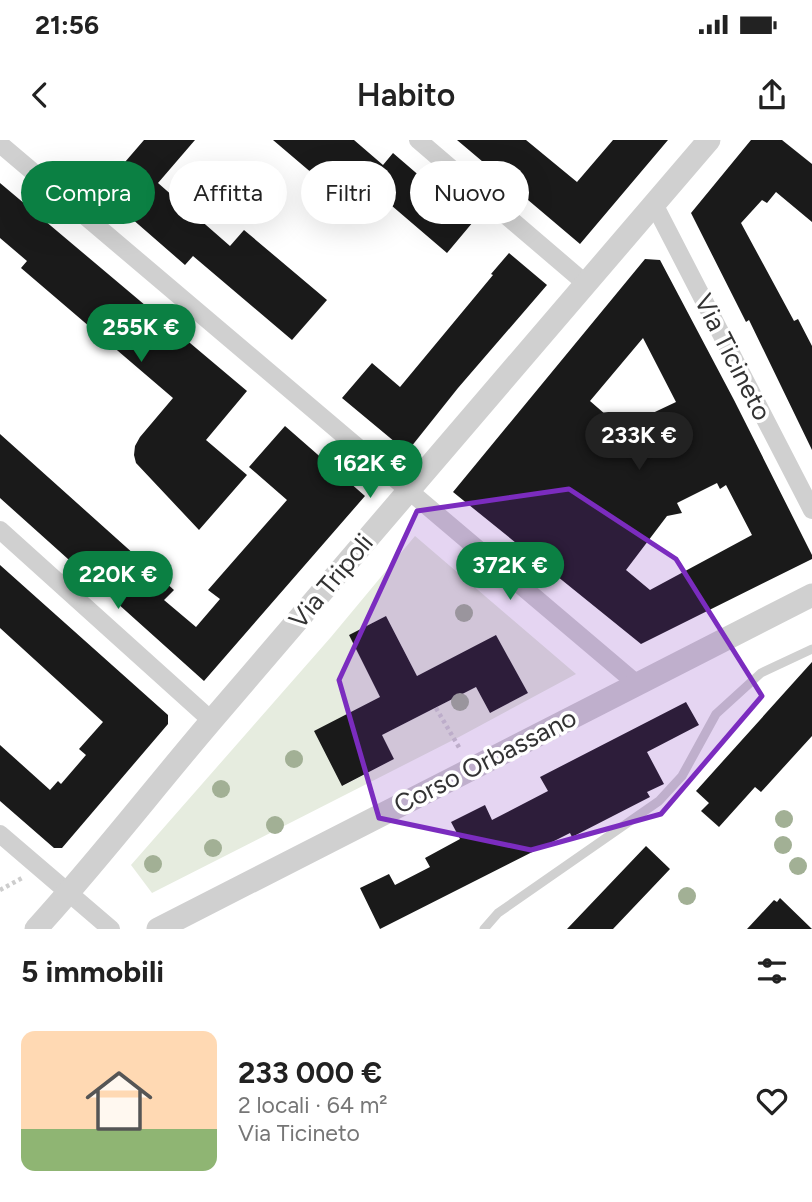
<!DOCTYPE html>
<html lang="it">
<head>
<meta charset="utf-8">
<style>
  :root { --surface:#fff; --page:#f2f2f2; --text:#222; --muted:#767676; --line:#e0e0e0; --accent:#0b8043 }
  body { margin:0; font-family:Figtree,sans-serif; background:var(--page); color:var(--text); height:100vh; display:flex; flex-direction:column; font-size:26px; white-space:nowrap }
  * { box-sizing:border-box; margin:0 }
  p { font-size:23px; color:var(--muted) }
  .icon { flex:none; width:38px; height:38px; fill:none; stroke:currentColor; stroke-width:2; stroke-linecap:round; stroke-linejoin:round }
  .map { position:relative; height:789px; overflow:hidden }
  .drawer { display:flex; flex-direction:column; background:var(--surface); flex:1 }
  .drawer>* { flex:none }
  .banner { position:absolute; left:21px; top:21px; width:770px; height:63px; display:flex; gap:14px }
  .price { position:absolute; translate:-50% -60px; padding:0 16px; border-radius:24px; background:var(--accent); color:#fff; font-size:23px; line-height:46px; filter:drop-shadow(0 2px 4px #0008) }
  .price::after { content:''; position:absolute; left:50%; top:42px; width:21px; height:16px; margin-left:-10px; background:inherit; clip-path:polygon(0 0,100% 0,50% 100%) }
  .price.selected { background:#222; color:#fff }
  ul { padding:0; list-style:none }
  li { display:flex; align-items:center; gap:21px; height:175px; padding:0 21px }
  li+li { border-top:2px solid var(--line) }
  li span { display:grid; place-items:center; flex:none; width:196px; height:140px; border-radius:14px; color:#555 }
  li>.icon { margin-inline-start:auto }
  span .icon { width:84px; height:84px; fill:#fffc; stroke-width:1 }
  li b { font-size:30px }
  h2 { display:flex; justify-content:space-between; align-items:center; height:84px; padding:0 21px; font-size:30px }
  .tag { padding:0 24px; border-radius:32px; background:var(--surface); box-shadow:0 7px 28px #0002; font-size:24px; line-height:63px }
  .tag.selected { background:var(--accent); color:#fff }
  .status { display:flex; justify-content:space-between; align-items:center; height:49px; padding:0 35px; background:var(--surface); direction:ltr }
  .status svg { height:19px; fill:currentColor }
  header { display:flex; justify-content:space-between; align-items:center; height:91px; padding:0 21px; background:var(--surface); font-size:32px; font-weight:600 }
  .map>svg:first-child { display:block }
  .green { fill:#e6ecdf; fill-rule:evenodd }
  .building { fill:#1a1a1a; fill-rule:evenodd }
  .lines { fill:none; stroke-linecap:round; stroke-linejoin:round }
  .path { stroke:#cdcdcd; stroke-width:4.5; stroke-dasharray:3.5 3.5; stroke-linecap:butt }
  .service { stroke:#d0d0d0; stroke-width:9 }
  .minor { stroke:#d0d0d0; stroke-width:18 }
  .tertiary { stroke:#d0d0d0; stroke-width:23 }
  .tree { fill:#a2b095 }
  .marked { fill:#7b2cbf; fill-opacity:0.2; stroke:#7b2cbf; stroke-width:5; stroke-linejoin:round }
  .labels { text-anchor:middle; stroke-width:7; stroke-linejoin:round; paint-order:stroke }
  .street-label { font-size:26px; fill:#333; stroke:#fff }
</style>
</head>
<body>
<div class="status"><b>21:56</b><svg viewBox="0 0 49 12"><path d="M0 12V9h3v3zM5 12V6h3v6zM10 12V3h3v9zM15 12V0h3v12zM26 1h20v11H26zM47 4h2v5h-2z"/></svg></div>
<header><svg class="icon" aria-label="back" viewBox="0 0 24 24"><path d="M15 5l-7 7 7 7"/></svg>Habito<svg class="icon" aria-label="share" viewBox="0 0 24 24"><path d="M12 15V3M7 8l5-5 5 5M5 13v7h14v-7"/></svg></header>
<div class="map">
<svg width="812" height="789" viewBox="0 0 812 789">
  <rect width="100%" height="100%" fill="#fff"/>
  <path class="green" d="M415,396l161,138 -117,63 -307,156 -21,-28 200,-228zM386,476l31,60 79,-40 32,57 -38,20 -14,-26 -94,48 12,24 -51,27 37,-89 -31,-62z"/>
  <path class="building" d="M144,0h51l-37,43 72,63 14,-16 83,70 -35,40 -99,-84 -8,9 -85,-74z
    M273,0h81l29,25 10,-12 80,69 -26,31 -90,-77 -17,21z
    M457,0h69l51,42 36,-42h55l-88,104z
    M751,0h31l30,24v58l-36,-30 -9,11 -5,-3 -21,23 53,98 4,-2 14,27v104l-63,-130 -3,2 -55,-109z
    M0,43l247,208 -41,49 41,35 -48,55 -63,-67 -2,-8 1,-9 5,-9 33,-39 -152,-130 6,-7 -27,-23z
    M509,113l38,32 -89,103 -51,64 -65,-54 30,-35 28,24 93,-112 -2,-1z
    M645,119l15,1 74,140 78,155v4l-171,85 -188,-152zM643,198l33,64 -55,26 -31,-27zM717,343l3,6 6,-4 26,50 -102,55 -24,-20 41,-54 15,-3 -5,-10z
    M285,286l80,70 -161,185 -204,-183v-64l174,156 -10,10 32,27 24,-28 -12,-9 79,-90 -38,-33z
    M0,425l168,150v9l-106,124h-8l-54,-47v-56l50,45 8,-9 3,3 25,-29 -7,-6 24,-27 -103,-94z
    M386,476l31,60 79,-41 32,58 -38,20 -14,-26 -94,48 12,24 -52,27 -28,-55 66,-34 -31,-62z
    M812,522v74l-51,56 -6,-5 -36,40 -18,-16 8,-8 -13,-12z
    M686,562l13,23 -52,27 17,32 -17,8 3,5 -78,40 -2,-4 -190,96 -20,-41 29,-14 6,11 35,-18 -5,-9 35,-19 -9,-17 34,-17 7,15 56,-29 -8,-14z
    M646,706l24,23 -57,60h-46z
    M780,758l32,31h-65l27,-29 3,2z"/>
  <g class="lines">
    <path class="path" d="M436,568l24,41
      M0,750l24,-13"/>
    <path class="service" d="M484,789l14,-16 161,-112 23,-25 34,-62 45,-41 51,-24"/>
    <path class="minor" d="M418,0l167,143
      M0,4l637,540
      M654,64l158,306
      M0,390l212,191
      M0,694l111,95"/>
    <path class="tertiary" d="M36,789c62,-68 118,-141 177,-210 165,-194 330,-387 496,-579
      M158,789l654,-334"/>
  </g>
  <g class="tree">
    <circle cx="464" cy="473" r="9"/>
    <circle cx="460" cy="562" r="9"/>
    <circle cx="294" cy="619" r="9"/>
    <circle cx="221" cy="649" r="9"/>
    <circle cx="784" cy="679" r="9"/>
    <circle cx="275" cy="685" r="9"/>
    <circle cx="783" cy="705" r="9"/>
    <circle cx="213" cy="708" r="9"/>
    <circle cx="153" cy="724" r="9"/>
    <circle cx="798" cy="726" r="9"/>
    <circle cx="687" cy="756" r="9"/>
  </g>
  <path class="marked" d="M569,349l107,70 86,137 -101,118 -130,36 -152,-32 -40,-138 78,-169z"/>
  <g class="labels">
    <g class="street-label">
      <text transform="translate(733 217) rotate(63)" y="9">Via Ticineto</text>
      <text transform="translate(331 441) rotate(-50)" y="9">Via Tripoli</text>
      <text transform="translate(485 621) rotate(-27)" y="9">Corso Orbassano</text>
    </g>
  </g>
</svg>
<b class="price" style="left:141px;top:224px">255K €</b>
<b class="price selected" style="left:639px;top:332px">233K €</b>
<b class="price" style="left:370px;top:360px">162K €</b>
<b class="price" style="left:510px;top:462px">372K €</b>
<b class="price" style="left:118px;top:471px">220K €</b>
<div class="banner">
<a class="tag selected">Compra</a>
<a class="tag">Affitta</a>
<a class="tag">Filtri</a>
<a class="tag">Nuovo</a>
</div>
</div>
<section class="drawer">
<h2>5 immobili<svg class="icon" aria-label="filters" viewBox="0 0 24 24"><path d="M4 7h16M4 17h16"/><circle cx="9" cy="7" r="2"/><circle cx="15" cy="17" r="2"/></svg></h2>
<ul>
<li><span style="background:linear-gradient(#ffd9b3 70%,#8fb573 0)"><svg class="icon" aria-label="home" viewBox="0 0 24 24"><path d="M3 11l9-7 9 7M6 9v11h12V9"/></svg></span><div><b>233 000 €</b><p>2 locali · 64 m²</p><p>Via Ticineto</p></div><svg class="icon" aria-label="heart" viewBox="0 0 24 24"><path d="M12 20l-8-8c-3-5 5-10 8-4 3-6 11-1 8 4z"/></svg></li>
</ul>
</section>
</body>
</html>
